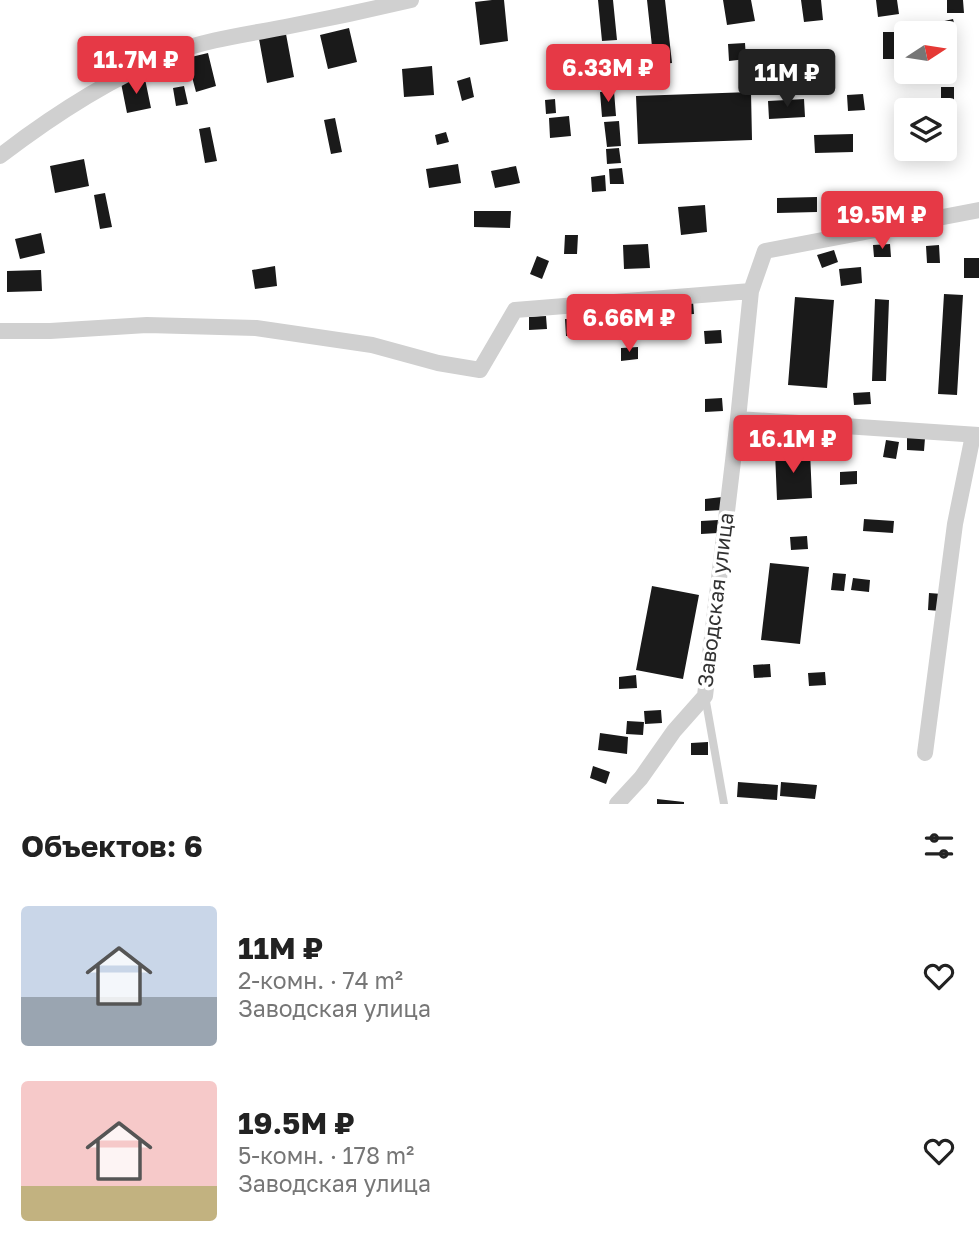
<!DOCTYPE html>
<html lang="ru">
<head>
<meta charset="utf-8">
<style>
  :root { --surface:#fff; --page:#f2f2f2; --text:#222; --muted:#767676; --accent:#e63946 }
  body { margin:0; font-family:"Golos Text",sans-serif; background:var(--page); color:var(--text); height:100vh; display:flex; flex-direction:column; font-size:26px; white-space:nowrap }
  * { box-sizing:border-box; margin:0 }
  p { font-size:23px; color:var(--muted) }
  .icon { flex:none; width:38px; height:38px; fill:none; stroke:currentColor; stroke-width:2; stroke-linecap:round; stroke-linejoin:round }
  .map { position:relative; height:804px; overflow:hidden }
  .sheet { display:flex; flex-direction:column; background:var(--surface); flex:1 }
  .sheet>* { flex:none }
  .needle { width:46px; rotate:78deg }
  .buttons { position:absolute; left:894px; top:21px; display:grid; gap:14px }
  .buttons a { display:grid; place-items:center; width:63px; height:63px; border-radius:7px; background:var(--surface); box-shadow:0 4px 18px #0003; font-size:35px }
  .price { position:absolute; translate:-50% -60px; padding:0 16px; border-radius:7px; background:var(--accent); color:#fff; font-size:23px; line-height:46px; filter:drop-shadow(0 2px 4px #0008) }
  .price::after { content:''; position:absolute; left:50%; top:42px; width:21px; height:16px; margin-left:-10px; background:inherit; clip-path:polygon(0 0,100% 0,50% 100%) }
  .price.on { background:#222; color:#fff }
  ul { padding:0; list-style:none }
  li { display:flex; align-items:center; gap:21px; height:175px; padding:0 21px }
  li span { display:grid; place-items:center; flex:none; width:196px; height:140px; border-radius:7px; color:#555 }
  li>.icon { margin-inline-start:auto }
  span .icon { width:84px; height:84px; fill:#fffc; stroke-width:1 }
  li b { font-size:30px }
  h2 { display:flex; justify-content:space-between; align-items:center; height:84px; padding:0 21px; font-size:30px }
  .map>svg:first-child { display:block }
  .building { fill:#1a1a1a }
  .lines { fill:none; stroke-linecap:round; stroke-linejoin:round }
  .service { stroke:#d0d0d0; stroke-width:8 }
  .minor { stroke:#d0d0d0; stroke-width:16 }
  .labels { text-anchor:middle; stroke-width:7; stroke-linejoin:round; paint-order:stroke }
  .street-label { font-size:21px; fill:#333; stroke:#fff }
</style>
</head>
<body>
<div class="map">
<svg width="979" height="804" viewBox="0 0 979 804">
  <rect width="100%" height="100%" fill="#fff"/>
  <path class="building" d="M492,0h12l4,41 -28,4 -5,-43z
    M598,0h15l4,40 -15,1z
    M647,0h18l7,63 -18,2z
    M723,0h28l4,21 -28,4z
    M801,0h20l2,20 -19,2z
    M876,0h21l2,14 -21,3z
    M947,0h16l1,13h-17z
    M953,19l3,12 -11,3 -6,-1 -3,-10z
    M349,28l8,34 -29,7 -8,-34z
    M883,32h14v27h-14z
    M286,34l8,43 -27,6 -8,-44z
    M745,43l1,16 -17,2 -1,-17z
    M208,53l8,33 -20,6 -9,-34z
    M432,66l2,29 -30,2 -2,-28z
    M470,77l4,20 -12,4 -5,-20z
    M145,79l6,29 -24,5 -6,-30z
    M184,86l4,18 -12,2 -3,-18z
    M941,87h13v17h-13z
    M614,91l2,25 -14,1 -2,-25z
    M751,92l1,48 -114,4 -2,-48z
    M863,94l2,16 -17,1 -1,-16z
    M555,99l1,14 -10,1 -1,-14z
    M804,99l1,18 -36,2 -1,-18z
    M569,116l2,20 -21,2 -1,-20z
    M335,118l7,34 -11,2 -7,-34z
    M619,121l2,25 -14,1 -3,-25z
    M210,127l7,34 -12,2 -6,-34z
    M446,132l3,10 -12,3 -2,-10z
    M853,134v18l-38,1 -1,-18z
    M619,148l2,15 -14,1 -1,-15z
    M84,159l5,27 -34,7 -5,-27z
    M458,164l3,19 -32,5 -3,-19z
    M516,166l4,17 -25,5 -4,-17z
    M622,168l2,16h-14l-1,-15z
    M605,175l1,16 -14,1 -1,-15z
    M105,193l7,34 -12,2 -6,-34z
    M817,197v15l-40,1v-15z
    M705,205l2,27 -26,3 -3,-28z
    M474,211h37l-1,17 -36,-1z
    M41,233l4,20 -25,6 -5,-20z
    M565,235h13l-1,19h-13z
    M648,244l2,24 -26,1 -1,-24z
    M890,244l1,13h-17l-1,-12z
    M939,245l1,18h-13l-1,-17z
    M834,250l4,12 -16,6 -5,-13z
    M537,256l12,5 -7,18 -12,-5z
    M964,258h15v20h-15z
    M275,266l2,20 -22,3 -3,-19z
    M861,267l1,16 -21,3 -2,-17z
    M41,270l1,21 -35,1v-21z
    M944,294l19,1 -6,100 -19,-1z
    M795,297l39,3 -7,88 -39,-3z
    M875,299l14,1 -3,81h-14z
    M693,301l1,13 -18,1v-13z
    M610,313l1,17 -12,1 -1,-17z
    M546,316l1,13 -18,1v-13z
    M565,319h12l1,17h-12z
    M721,330l1,13 -17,1 -1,-13z
    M638,347v12l-17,2v-13z
    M870,392l1,12 -17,1 -1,-12z
    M722,398l1,13 -18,1v-13z
    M907,437l18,1 -1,13 -17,-1z
    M886,440l13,2 -3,17 -13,-2z
    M810,451l2,47 -35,2 -2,-48z
    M857,471v13l-17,1v-13z
    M722,497v13l-17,1v-12z
    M864,519l30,2 -1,12 -30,-2z
    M718,520v13l-17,1v-13z
    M807,536l1,13 -17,1 -1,-13z
    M770,563l39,4 -9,77 -39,-4z
    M833,573l13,1 -2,17 -13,-1z
    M853,578l17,2 -1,12 -18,-2z
    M652,586l47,9 -16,84 -47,-9z
    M929,593l13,1 -2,17 -12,-1z
    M770,664l1,13 -17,1 -1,-13z
    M825,672l1,13 -17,1 -1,-13z
    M636,675l1,13 -18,1v-12z
    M661,710l1,13 -17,1 -1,-13z
    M627,721l17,1 -1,13 -17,-1z
    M600,733l28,4 -1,17 -29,-4z
    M708,742v13h-17v-12z
    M593,766l17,6 -4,12 -16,-6z
    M738,782l40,3 -1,15 -40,-3z
    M781,782l36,3 -2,14 -35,-3z
    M657,799l27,3v2h-27z"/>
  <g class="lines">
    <path class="service" d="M705,696l19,108"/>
    <path class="minor" d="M0,156c52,-40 109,-77 170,-102 34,-14 79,-20 115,-27 42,-8 84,-17 126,-27
      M0,331h50l97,-6 109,3 116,17 66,18 42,7 35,-60 236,-19
      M738,419l241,16
      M925,753l30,-229 18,-89
      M617,804l24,-26 33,-47 31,-35 33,-277 13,-128 14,-40 214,-41"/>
  </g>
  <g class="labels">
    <g class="street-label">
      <text transform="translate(716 600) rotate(-83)" y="7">Заводская улица</text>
    </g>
  </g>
</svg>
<div class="buttons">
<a><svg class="needle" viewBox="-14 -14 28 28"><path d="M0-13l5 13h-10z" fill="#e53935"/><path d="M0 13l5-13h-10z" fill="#767676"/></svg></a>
<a><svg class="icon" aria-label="layers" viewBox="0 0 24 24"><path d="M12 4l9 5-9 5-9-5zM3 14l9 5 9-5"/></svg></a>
</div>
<b class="price" style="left:136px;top:96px">11.7M ₽</b>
<b class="price" style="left:608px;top:104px">6.33M ₽</b>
<b class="price on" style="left:787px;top:109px">11M ₽</b>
<b class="price" style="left:882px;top:251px">19.5M ₽</b>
<b class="price" style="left:629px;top:354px">6.66M ₽</b>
<b class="price" style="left:793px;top:475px">16.1M ₽</b>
</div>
<section class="sheet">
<h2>Объектов: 6<svg class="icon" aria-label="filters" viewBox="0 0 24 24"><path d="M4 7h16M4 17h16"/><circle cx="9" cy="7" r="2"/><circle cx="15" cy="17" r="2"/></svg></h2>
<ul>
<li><span style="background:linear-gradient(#c9d6e8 65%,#9aa5b1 0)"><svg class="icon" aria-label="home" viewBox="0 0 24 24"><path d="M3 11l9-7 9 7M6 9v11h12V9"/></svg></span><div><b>11M ₽</b><p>2-комн. · 74 m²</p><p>Заводская улица</p></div><svg class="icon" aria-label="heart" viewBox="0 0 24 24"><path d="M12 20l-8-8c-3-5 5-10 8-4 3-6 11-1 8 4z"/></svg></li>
<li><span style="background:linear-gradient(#f6c9c9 75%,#c2b280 0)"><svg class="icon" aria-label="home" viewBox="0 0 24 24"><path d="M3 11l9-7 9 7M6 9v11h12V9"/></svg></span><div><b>19.5M ₽</b><p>5-комн. · 178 m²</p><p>Заводская улица</p></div><svg class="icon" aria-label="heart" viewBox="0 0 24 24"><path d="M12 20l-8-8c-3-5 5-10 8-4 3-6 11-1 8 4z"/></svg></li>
</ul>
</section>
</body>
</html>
